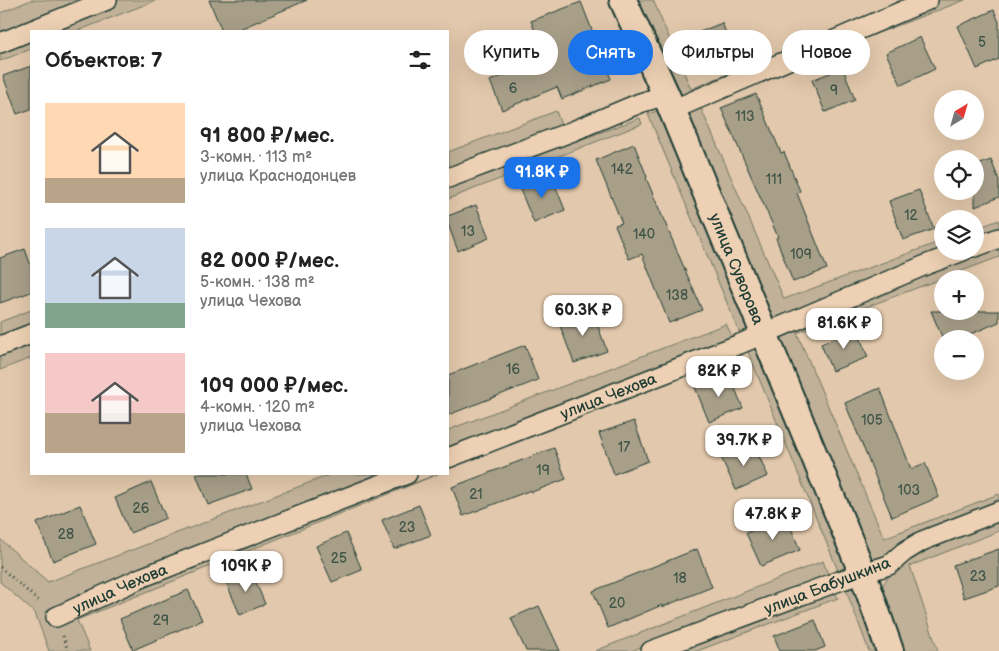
<!DOCTYPE html>
<html lang="ru">
<head>
<meta charset="utf-8">
<style>
  :root { --surface:#fff; --page:#f2f2f2; --text:#222; --muted:#767676; --accent:#1a73e8 }
  body { margin:0; font-family:"Balsamiq Sans",sans-serif; background:var(--page); color:var(--text); height:100vh; display:flex; flex-direction:column; font-size:19px; white-space:nowrap }
  * { box-sizing:border-box; margin:0 }
  p { font-size:16px; color:var(--muted) }
  .icon { flex:none; width:28px; height:28px; fill:none; stroke:currentColor; stroke-width:2; stroke-linecap:round; stroke-linejoin:round }
  .map { position:relative; flex:1; overflow:hidden }
  .panel { position:absolute; left:30px; top:30px; width:419px; height:445px; display:flex; flex-direction:column; background:var(--surface); border-radius:0px; box-shadow:0 5px 20px #0002 }
  .panel>* { flex:none }
  .guide { position:absolute; left:464px; top:30px; width:460px; height:45px; display:flex; gap:10px }
  .needle { width:32px; rotate:37deg }
  .controls { position:absolute; left:934px; top:90px; display:grid; gap:10px }
  .controls a { display:grid; place-items:center; width:50px; height:50px; border-radius:50%; background:var(--surface); box-shadow:0 5px 20px #0002; font-size:25px }
  .price { position:absolute; translate:-50% -42px; padding:0 11px; border-radius:10px; background:#fff; color:#222; font-size:16px; line-height:32px; filter:drop-shadow(0 1px 2px #0008) }
  .price::after { content:''; position:absolute; left:50%; top:30px; width:15px; height:11px; margin-left:-8px; background:inherit; clip-path:polygon(0 0,100% 0,50% 100%) }
  .price.active { background:var(--accent); color:#fff }
  ul { padding:0; list-style:none }
  li { display:flex; align-items:center; gap:15px; height:125px; padding:0 15px }
  li span { display:grid; place-items:center; flex:none; width:140px; height:100px; border-radius:0px; color:#555 }
  li>.icon { margin-inline-start:auto }
  span .icon { width:60px; height:60px; fill:#fffc; stroke-width:1 }
  li b { font-size:21px }
  h2 { display:flex; justify-content:space-between; align-items:center; height:60px; padding:0 15px; font-size:21px }
  .chip { padding:0 18px; border-radius:22px; background:var(--surface); box-shadow:0 5px 20px #0002; font-size:18px; line-height:45px }
  .chip.active { background:var(--accent); color:#fff }
  .map>svg:first-child { display:block }
  .green { fill:#c1b198; stroke:#707766 }
  .building { fill:#a89f89; stroke:#1f3d34 }
  .lines { fill:none; stroke-linecap:round; stroke-linejoin:round }
  .street-casing { stroke:#1f3d34; stroke-width:22 }
  .secondary-casing { stroke:#1f3d34; stroke-width:30 }
  .path { stroke:#1f3d34; stroke-width:3; stroke-dasharray:1 4; stroke-linecap:butt }
  .street { stroke:#eed1b4; stroke-width:19 }
  .secondary { stroke:#eed1b4; stroke-width:26 }
  .labels { text-anchor:middle; stroke-width:4.5; stroke-linejoin:round; paint-order:stroke }
  .number-label { font-size:14px; fill:#415649 }
  .street-label { font-size:16px; fill:#1f3d34; stroke:#eed1b4 }
</style>
</head>
<body>
<div class="map">
<svg width="999" height="651" viewBox="0 0 999 651">
  <rect width="100%" height="100%" fill="#e2c8ac"/>
  <filter id="ink" filterUnits="userSpaceOnUse"><feTurbulence type="fractalNoise" baseFrequency=".02" numOctaves="2"/><feDisplacementMap in="SourceGraphic" scale="10" xChannelSelector="R" yChannelSelector="G"/><feConvolveMatrix kernelMatrix="1 2 1 2 8 2 1 2 1" color-interpolation-filters="sRGB"/></filter>
  <g filter="url(#ink)">
    <path class="green" d="M31,0h63l-94,38v-25z
      M120,0h37l-80,31h-35z
      M635,0h18l38,89 216,-89 -218,97 -12,-3z
      M938,0h27l-166,63 -99,43 84,193 158,-58v10l-162,69 -11,-4 -84,-203 8,-8z
      M31,36v13l-31,12v-13z
      M556,111l6,17 -114,43v-19z
      M657,111l92,219 -9,4 -92,-220z
      M640,118l2,6 -194,75v-11z
      M999,220v15l-24,9v-15z
      M999,247v10l-202,76 87,205 115,-44v10l-113,56 -19,-1 -89,-219 6,-9z
      M31,310v16l-31,12v-16z
      M726,324l7,14 -285,111v-19z
      M31,343v15l-31,12v-15z
      M755,344l91,225 -7,4 -93,-226z
      M332,474h52l-244,95 -76,33 10,14 71,-32 293,-110 -361,146 13,31h-41l-14,-38 -35,-31v-43l48,43z
      M999,517v14l-89,35 28,85h-37l-22,-60 9,-14 19,-20z
      M823,561l6,16 -198,74h-36z
      M854,588l24,63h-9l-23,-61z
      M835,592l3,6 -141,53h-22z"/>
    <path class="building" d="M209,0h98l-72,31h-13z
      M581,2l30,77 -49,20 -5,-12 -55,23 -12,-29 56,-23 -15,-37z
      M994,10l5,12v37l-22,10 -19,-43z
      M722,23l13,32 -30,12 -13,-32z
      M920,37l15,32 -34,16 -15,-32z
      M31,66v43l-14,5 -14,-38z
      M843,68l12,32 -30,12 -13,-32z
      M756,94l25,59 3,-1 16,39 -3,2 30,76 -34,13 -17,-44 2,-1 -57,-129z
      M634,144l13,33 -1,1 56,132 -33,13 -27,-69 -13,5 -14,-34 7,-2 -26,-63z
      M991,160l8,20v17l-24,10v-41z
      M551,175l14,35 -31,13 -15,-36z
      M919,190l15,39 -31,11 -14,-39z
      M476,205l13,33 -31,13 -10,-27v-8z
      M25,249l6,17v26l-31,11v-45z
      M592,310l15,41 -33,12 -15,-40z
      M931,311h68v11l-40,17h-16z
      M856,328l12,29 -36,14 -11,-27z
      M525,345l13,35 -90,35v-40z
      M729,374l14,34 -34,14 -14,-35z
      M880,388l31,81 14,-6 14,34 -47,20 -47,-114z
      M634,421l14,40 -34,13 -15,-41z
      M753,443l15,33 -32,14 -15,-33z
      M554,448l12,31 -34,13 -1,-2 -68,26 -11,-29z
      M196,474h50l6,15 -44,16z
      M151,482l15,36 -36,15 -15,-35z
      M80,505l16,39 -43,17 -16,-38z
      M419,505l12,30 -37,14 -12,-29z
      M786,516l14,34 -39,16 -15,-33z
      M346,533l16,37 -30,12 -16,-36z
      M697,549l15,38 -50,20v-2l-54,23 -15,-37z
      M999,549v37l-35,12 -11,-33z
      M251,571l14,33 -25,11 -14,-33z
      M188,590l14,30 -69,30 -13,-31z
      M539,606l21,45h-34l-15,-33z
      M815,620l10,27 -10,4h-35l-6,-15z"/>
    <g class="lines">
      <defs>
        <g id="street">
          <path d="M0,43l107,-43"/>
          <path d="M672,110l256,-110"/>
          <path d="M448,178l125,-47 67,-28 26,-8"/>
          <path d="M975,247l24,-9"/>
          <path d="M0,346l31,-12"/>
          <path id="s1" d="M448,458l292,-114 188,-80 35,-13"/>
          <path id="s2" d="M56,617l87,-40 264,-103"/>
          <path d="M651,651l188,-70 50,-16 15,-13 18,-11 77,-30"/>
        </g>
        <g id="secondary">
          <path id="s3" d="M623,0l43,95 197,479 27,77"/>
        </g>
      </defs>
      <use href="#street" class="street-casing"/>
      <use href="#secondary" class="secondary-casing"/>
      <path class="path" d="M0,567l41,36
        M63,636l5,15"/>
      <use href="#street" class="street"/>
      <use href="#secondary" class="secondary"/>
    </g>
  </g>
  <g class="labels">
    <g class="number-label">
      <text x="982" y="47">5</text>
      <text x="513" y="93">6</text>
      <text x="834" y="95">9</text>
      <text x="745" y="121">113</text>
      <text x="622" y="174">142</text>
      <text x="774" y="184">111</text>
      <text x="911" y="220">12</text>
      <text x="468" y="236">13</text>
      <text x="644" y="239">140</text>
      <text x="801" y="259">109</text>
      <text x="677" y="300">138</text>
      <text x="513" y="374">16</text>
      <text x="872" y="425">105</text>
      <text x="624" y="452">17</text>
      <text x="543" y="475">19</text>
      <text x="909" y="495">103</text>
      <text x="476" y="499">21</text>
      <text x="141" y="513">26</text>
      <text x="407" y="532">23</text>
      <text x="66" y="539">28</text>
      <text x="339" y="563">25</text>
      <text x="978" y="581">23</text>
      <text x="680" y="583">18</text>
      <text x="617" y="608">20</text>
      <text x="161" y="625">29</text>
    </g>
    <g class="street-label">
      <text dy="6" stroke="none"><textPath href="#s3" startOffset="292">улица Суворова</textPath></text>
      <text dy="6" stroke="none"><textPath href="#s1" startOffset="172">улица Чехова</textPath></text>
      <text transform="translate(827 585) rotate(-21)" y="6">улица Бабушкина</text>
      <text dy="6" stroke="none"><textPath href="#s2" startOffset="70">улица Чехова</textPath></text>
    </g>
  </g>
</svg>
<div class="controls">
<a><svg class="needle" viewBox="-14 -14 28 28"><path d="M0-13l5 13h-10z" fill="#e53935"/><path d="M0 13l5-13h-10z" fill="#767676"/></svg></a>
<a><svg class="icon" aria-label="locate" viewBox="0 0 24 24"><circle cx="12" cy="12" r="6"/><path d="M12 2v4M12 18v4M2 12h4M18 12h4"/></svg></a>
<a><svg class="icon" aria-label="layers" viewBox="0 0 24 24"><path d="M12 4l9 5-9 5-9-5zM3 14l9 5 9-5"/></svg></a>
<a>+</a>
<a>−</a>
</div>
<b class="price active" style="left:542px;top:199px">91.8K ₽</b>
<b class="price" style="left:583px;top:337px">60.3K ₽</b>
<b class="price" style="left:844px;top:350px">81.6K ₽</b>
<b class="price" style="left:719px;top:398px">82K ₽</b>
<b class="price" style="left:744px;top:467px">39.7K ₽</b>
<b class="price" style="left:773px;top:541px">47.8K ₽</b>
<b class="price" style="left:246px;top:593px">109K ₽</b>
<div class="guide">
<a class="chip">Купить</a>
<a class="chip active">Снять</a>
<a class="chip">Фильтры</a>
<a class="chip">Новое</a>
</div>
<section class="panel">
<h2>Объектов: 7<svg class="icon" aria-label="filters" viewBox="0 0 24 24"><path d="M4 7h16M4 17h16"/><circle cx="9" cy="7" r="2"/><circle cx="15" cy="17" r="2"/></svg></h2>
<ul>
<li><span style="background:linear-gradient(#ffd9b3 75%,#b9a48a 0)"><svg class="icon" aria-label="home" viewBox="0 0 24 24"><path d="M3 11l9-7 9 7M6 9v11h12V9"/></svg></span><div><b>91 800 ₽/мес.</b><p>3-комн. · 113 m²</p><p>улица Краснодонцев</p></div></li>
<li><span style="background:linear-gradient(#c9d6e8 75%,#7fa58c 0)"><svg class="icon" aria-label="home" viewBox="0 0 24 24"><path d="M3 11l9-7 9 7M6 9v11h12V9"/></svg></span><div><b>82 000 ₽/мес.</b><p>5-комн. · 138 m²</p><p>улица Чехова</p></div></li>
<li><span style="background:linear-gradient(#f6c9c9 60%,#b9a48a 0)"><svg class="icon" aria-label="home" viewBox="0 0 24 24"><path d="M3 11l9-7 9 7M6 9v11h12V9"/></svg></span><div><b>109 000 ₽/мес.</b><p>4-комн. · 120 m²</p><p>улица Чехова</p></div></li>
</ul>
</section>
</div>
</body>
</html>
